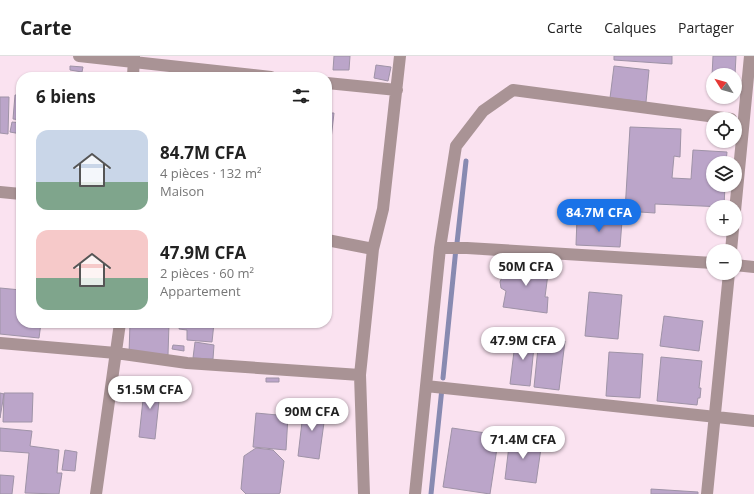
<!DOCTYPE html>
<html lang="fr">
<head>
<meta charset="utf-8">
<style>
  :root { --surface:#fff; --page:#f6f6f6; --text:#222; --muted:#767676; --line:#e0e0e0; --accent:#1a73e8 }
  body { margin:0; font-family:"Open Sans",sans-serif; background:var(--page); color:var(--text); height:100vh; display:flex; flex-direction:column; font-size:15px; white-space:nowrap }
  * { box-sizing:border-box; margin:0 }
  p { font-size:13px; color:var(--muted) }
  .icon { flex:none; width:22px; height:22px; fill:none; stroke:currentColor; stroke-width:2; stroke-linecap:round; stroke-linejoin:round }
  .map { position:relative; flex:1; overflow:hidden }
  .sheet { position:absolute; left:16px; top:16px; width:316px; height:256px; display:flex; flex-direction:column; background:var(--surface); border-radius:16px; box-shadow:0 1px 3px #0004 }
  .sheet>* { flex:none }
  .needle { width:26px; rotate:307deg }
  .tools { position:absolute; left:706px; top:12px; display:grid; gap:8px }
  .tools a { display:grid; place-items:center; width:36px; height:36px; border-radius:50%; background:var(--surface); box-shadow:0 1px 3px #0004; font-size:20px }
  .price { position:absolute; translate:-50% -34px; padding:0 9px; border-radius:14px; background:#fff; color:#222; font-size:13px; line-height:26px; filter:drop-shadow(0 1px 2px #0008) }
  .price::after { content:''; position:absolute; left:50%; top:24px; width:12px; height:9px; margin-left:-6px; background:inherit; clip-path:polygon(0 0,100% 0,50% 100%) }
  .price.on { background:var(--accent); color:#fff }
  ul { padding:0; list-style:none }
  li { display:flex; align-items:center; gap:12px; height:100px; padding:0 20px }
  li span { display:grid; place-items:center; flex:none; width:112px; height:80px; border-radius:12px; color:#555 }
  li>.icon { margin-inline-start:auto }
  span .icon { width:48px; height:48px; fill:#fffc; stroke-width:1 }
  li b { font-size:17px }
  h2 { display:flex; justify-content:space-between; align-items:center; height:48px; padding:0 20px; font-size:17px }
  header { display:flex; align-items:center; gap:24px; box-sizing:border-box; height:56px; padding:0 20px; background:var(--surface); border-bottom:1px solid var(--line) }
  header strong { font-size:19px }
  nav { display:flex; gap:22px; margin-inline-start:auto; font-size:14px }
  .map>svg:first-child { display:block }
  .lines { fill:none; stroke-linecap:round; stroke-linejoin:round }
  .stream { stroke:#888ab1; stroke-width:5 }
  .building { fill:#bba5c9; stroke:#9f93a7 }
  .street { stroke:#a99395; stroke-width:12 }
</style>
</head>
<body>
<header>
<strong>Carte</strong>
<nav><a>Carte</a><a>Calques</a><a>Partager</a></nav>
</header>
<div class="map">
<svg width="754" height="438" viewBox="0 0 754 438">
  <rect width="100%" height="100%" fill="#fae2f0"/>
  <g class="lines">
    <path class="stream" d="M457,187l9,-82
      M443,322l13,-130
      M431,438l11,-106"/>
  </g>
  <path class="building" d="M334,0h16l-1,14h-16z
    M614,0h58v8l-58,-4z
    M713,0h23l-1,19 -23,1z
    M376,9l15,2 -3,14 -14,-3z
    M70,10l13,1 -1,5 -12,-2z
    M614,10l35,4 -3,32 -36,-4z
    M15,39h6v25l-8,-1z
    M0,41h9l-1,37 -8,-1z
    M327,57h7l-5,44h-2z
    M12,66l9,1v11l-11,-2z
    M630,71l51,2 -1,28 -6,-1 -2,22 19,1 2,-29 34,2 -1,11h-13v22h12l-1,22 -69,-3v9l-30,-2z
    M577,162l45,3 -2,26 -44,-2z
    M509,205l40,5 -4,31h3l-1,16 -44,-6 3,-16 -5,-3 -1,-6 2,-5 5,-2z
    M0,232l21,2v33h20l-2,15 -39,-4z
    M589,236l33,3 -4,44 -33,-3z
    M664,260l39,5 -4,30 -39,-5z
    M130,267h39l-1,32 -39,-1z
    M173,267h41l-2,19 -25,-2v-10l-8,-1 1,-4z
    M516,279l19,2 -5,49 -20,-2z
    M539,282l26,3 -6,49 -25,-3z
    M195,286l19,3 -1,14 -20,-1z
    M173,289l11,1v5l-12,-2z
    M609,296l34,2 -3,44 -34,-2z
    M661,301l41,4 -3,27h2l-1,10h-2l-1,7 -40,-4z
    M266,322h13v4h-13z
    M145,325l16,1 -6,57 -16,-2z
    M0,337l4,1 -4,24z
    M4,337h29l-1,29h-29z
    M304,349l22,3 -7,51 -21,-3z
    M256,357l32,3 -2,34 -33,-3z
    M0,372l32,3 -2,15 29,4 -2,23h5l-3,21 -34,-1 4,-40 -29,-2z
    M452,372l47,7 -9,59 -47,-7z
    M510,381l32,4 -6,42 -31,-4z
    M256,392l17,2 11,11 -4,32 -2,1h-32l-5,-5 3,-33z
    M65,394l12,2 -2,19 -13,-1z
    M0,419l14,1 -2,18h-12z
    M651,433l47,3v2h-47z"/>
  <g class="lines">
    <path class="street" d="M79,0l192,21
      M133,21l1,-21
      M327,27l70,7
      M0,136l21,2
      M735,155l15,-155
      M327,184l46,9
      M440,192h27l246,15
      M731,195l2,-22
      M735,209l19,2
      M0,287l116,10 71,10 173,12
      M426,330l328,35
      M96,438l24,-171
      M364,438l-4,-119 13,-126 10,-40 17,-153
      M415,438l25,-246 16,-102 27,-35 30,-21 218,29
      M707,438l22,-221"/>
  </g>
</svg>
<div class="tools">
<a><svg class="needle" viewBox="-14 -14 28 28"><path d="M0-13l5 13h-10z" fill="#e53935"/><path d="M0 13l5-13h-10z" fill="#767676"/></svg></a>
<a><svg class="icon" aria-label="locate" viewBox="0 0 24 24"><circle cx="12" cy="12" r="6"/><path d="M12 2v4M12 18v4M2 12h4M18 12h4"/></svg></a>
<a><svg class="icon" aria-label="layers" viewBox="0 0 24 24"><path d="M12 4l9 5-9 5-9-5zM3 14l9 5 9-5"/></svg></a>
<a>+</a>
<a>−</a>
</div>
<b class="price on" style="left:599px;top:177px">84.7M CFA</b>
<b class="price" style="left:526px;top:231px">50M CFA</b>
<b class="price" style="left:523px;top:305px">47.9M CFA</b>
<b class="price" style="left:150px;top:354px">51.5M CFA</b>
<b class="price" style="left:312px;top:376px">90M CFA</b>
<b class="price" style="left:523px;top:404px">71.4M CFA</b>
<section class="sheet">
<h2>6 biens<svg class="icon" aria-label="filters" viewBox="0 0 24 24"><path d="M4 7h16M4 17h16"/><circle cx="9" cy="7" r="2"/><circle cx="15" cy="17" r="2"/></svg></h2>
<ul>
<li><span style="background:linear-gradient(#c9d6e8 65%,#7fa58c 0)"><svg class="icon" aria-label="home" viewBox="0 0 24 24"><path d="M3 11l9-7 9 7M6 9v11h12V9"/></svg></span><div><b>84.7M CFA</b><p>4 pièces · 132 m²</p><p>Maison</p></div></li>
<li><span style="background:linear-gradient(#f6c9c9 60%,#7fa58c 0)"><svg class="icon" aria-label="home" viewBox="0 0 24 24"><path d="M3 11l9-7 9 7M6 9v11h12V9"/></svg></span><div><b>47.9M CFA</b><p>2 pièces · 60 m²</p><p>Appartement</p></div></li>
</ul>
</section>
</div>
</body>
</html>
